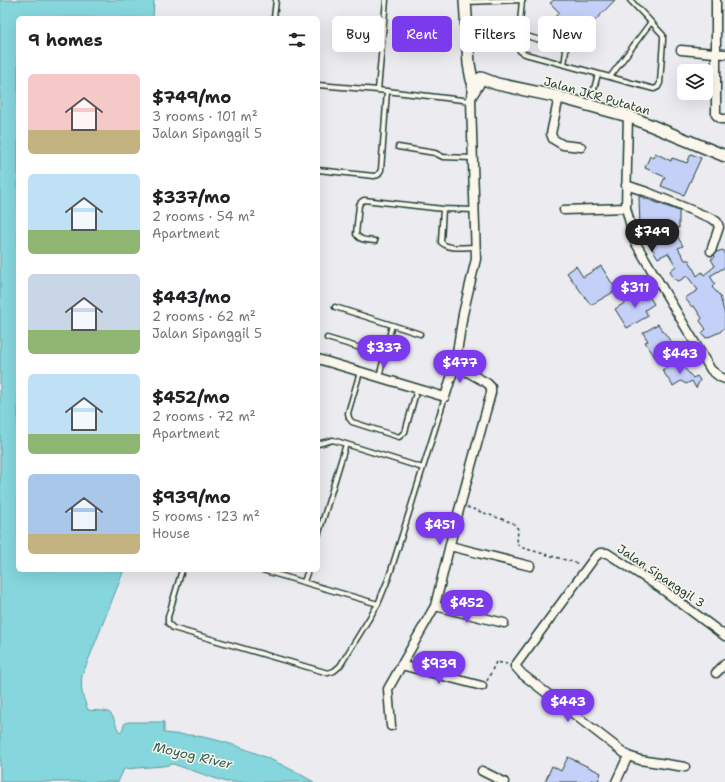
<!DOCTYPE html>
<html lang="en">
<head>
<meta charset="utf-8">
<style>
  :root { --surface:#fff; --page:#f2f2f2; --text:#202124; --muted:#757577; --accent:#7c3aed }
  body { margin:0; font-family:"Shantell Sans",sans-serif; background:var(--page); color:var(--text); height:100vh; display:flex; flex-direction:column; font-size:15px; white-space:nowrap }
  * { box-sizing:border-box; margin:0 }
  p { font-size:13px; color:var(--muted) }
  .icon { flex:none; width:22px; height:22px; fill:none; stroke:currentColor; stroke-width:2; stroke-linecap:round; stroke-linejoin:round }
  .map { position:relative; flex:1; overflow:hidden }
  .sheet { position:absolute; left:16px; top:16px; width:304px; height:556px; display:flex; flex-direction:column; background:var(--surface); border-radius:6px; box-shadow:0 4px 16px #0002 }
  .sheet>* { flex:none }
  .top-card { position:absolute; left:332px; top:16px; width:333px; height:36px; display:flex; gap:8px }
  .controls { position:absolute; left:677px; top:64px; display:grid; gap:8px }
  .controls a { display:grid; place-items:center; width:36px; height:36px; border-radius:6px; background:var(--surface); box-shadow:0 4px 16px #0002; font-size:20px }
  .price { position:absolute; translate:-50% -34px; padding:0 9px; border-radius:14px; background:var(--accent); color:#fff; font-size:13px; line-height:26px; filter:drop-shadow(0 1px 2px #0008) }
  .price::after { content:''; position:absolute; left:50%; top:24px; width:12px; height:9px; margin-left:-6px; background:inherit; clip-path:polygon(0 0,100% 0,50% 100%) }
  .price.on { background:#222; color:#fff }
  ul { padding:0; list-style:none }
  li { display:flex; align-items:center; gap:12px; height:100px; padding:0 12px }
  li span { display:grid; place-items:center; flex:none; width:112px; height:80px; border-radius:6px; color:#555 }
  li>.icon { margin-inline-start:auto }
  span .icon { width:48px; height:48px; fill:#fffc; stroke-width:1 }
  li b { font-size:17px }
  h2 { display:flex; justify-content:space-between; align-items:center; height:48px; padding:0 12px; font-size:17px }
  .chip { padding:0 14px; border-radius:6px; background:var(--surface); box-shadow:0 4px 16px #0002; font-size:14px; line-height:36px }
  .chip.on { background:var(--accent); color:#fff }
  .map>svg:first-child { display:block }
  .water { fill:#85d6dd; stroke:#5c9999 }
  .building { fill:#c5d0f8; stroke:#1f3d34 }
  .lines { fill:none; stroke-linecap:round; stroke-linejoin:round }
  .lane-casing { stroke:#1f3d34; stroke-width:7 }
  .street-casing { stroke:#1f3d34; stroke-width:11 }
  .secondary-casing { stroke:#1f3d34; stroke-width:14 }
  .path { stroke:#1f3d34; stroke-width:1.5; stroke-dasharray:3 3; stroke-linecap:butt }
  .lane { stroke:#fbf7ec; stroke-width:4 }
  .street { stroke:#fbf7ec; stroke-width:8 }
  .secondary { stroke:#fbf7ec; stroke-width:11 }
  .labels { text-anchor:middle; stroke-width:3; stroke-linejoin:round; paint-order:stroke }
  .street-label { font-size:12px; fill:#1f3d34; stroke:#fbf7ec }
  .water-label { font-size:13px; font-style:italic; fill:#335c56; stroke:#fbf7ec }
</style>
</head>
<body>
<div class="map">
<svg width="725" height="782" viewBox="0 0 725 782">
  <rect width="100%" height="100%" fill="#ebebf0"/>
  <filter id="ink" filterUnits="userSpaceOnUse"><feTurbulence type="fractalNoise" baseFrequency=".025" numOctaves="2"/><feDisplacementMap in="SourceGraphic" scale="8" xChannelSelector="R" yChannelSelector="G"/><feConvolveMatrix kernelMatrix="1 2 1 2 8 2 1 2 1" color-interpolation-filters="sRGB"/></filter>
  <g filter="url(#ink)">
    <path class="water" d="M0,0h154l-1,18h-135v552h106l-42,106c-2,13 1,22 6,34 6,1 15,0 20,2 8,4 6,15 13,21l4,-10 4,-1h35v11c13,2 26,1 39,4 40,8 76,25 111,45h-88l-53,-18 -10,2 -39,3 -6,13h-118z"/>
    <path class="building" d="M554,0h61l-38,39 -22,-22 4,-5 -9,-9z
      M655,153l16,8 1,-3 15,5 4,-9 10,4 -17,37 -23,-9 4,-9 -20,-9 5,-12 3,2z
      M639,196l40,15v17l-7,-1 11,19 -5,2 7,12h4l8,16 5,-4 2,3 11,-9 -4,-7 4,-2 -1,-2 2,-3 7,-2 2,2v15l-15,9 5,8 -3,3 8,9 5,19v12l-5,5 -14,6 -4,-5 4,-4 -6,-8 2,-3 -8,-12 -2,1 -7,-9 13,-8 -11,-14 -8,5 -5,-2 -4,-8 6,-5 -8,-13 -10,5 -18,-29z
      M576,266l7,11 18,-11 12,19 13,-7 3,5 -38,22 -24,-32z
      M645,290l9,14 -9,6 3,6 -21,12 -12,-19z
      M658,324l16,22 -19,11 -10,-15 3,-1 -5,-8z
      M673,364l3,1 5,-1 12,14 4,-2 3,4 -4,8 -4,-7 -6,3 -5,-3 -8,5 -11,-16z
      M568,757l33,16 -3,8 -7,-1 -1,2h-45l7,-16 9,5z"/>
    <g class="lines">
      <defs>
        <path id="lane" d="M386,0l-8,90 93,11
          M522,0l-4,46 2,5 5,3 129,35 4,-2 2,-4 3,-43v-5l-12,-13
          M466,2l57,-2
          M274,18l2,-18
          M519,34l43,12 4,5 -2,14
          M610,77l41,-55 -21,-22
          M318,85l60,5
          M590,104l8,-30
          M398,147l37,6 8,4 29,1
          M318,170l56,6 4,-1 3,-5 6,-79
          M443,209l-2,33c6,8 24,5 34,5
          M375,241c-7,-1 -15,0 -19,-7l3,-29 2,-3 3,-2 79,9 31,1
          M335,307l57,18 -13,52
          M392,325l28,9
          M327,338l57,17
          M360,372l-12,41 1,5 3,4 47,15 6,-5 12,-43
          M318,444l15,-4 90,28
          M318,536l28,-92
          M182,570l-14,47v6l5,5 155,45 6,-2 6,-5 38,-62 11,-27 56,-180
          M262,570l116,34
          M304,582l4,-12"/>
        <path id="street" d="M716,0v115l5,4h4
          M681,50l44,4
          M472,96l7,-11
          M559,97l-7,32 -1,5 2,5 10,6 18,2
          M628,116l-2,92 9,34 76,128 9,7 5,2
          M626,185l21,7 66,27 4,3 2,5 -8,24
          M564,210l62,-2
          M318,359l127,38 10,-32 8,-51 13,-55 -5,-158 1,-18
          M450,546l80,20
          M435,606l69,17
          M401,665l81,21
          M716,673l9,-9
          M391,726l-3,-37 47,-83 18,-74 38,-139v-6l-4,-4 -32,-18
          M628,756l12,4 45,7
          M482,771l22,11
          M616,782l12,-26 -106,-82 -7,-8 80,-109 5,-4h7l55,36 63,47"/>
        <path id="secondary" d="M465,0l4,64 3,16
          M481,78l16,6 62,13 69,19 97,40"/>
      </defs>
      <use href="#lane" class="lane-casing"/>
      <use href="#street" class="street-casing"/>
      <use href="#secondary" class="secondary-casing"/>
      <path class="path" d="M467,507l46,16 5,6 -1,15 6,4 57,16
        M487,681l9,-19 11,2"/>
      <use href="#lane" class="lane"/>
      <use href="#street" class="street"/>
      <use href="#secondary" class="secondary"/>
    </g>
  </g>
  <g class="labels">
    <g class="street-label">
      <text transform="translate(597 96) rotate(16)" y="4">Jalan JKR Putatan</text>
      <text transform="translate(661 576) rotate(34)" y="4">Jalan Sipanggil 3</text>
    </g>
    <g class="water-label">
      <text transform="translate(193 755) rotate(13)" y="5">Moyog River</text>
    </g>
  </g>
</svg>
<div class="controls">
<a><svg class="icon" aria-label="layers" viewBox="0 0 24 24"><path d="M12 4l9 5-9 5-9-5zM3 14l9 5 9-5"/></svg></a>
</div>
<b class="price on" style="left:652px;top:253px">$749</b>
<b class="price" style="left:635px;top:309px">$311</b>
<b class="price" style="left:384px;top:369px">$337</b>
<b class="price" style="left:680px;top:375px">$443</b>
<b class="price" style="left:460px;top:384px">$477</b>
<b class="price" style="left:440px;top:546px">$451</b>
<b class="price" style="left:467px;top:624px">$452</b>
<b class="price" style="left:439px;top:685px">$939</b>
<b class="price" style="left:568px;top:723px">$443</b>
<div class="top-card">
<a class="chip">Buy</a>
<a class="chip on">Rent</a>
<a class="chip">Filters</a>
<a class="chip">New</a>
</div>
<section class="sheet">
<h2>9 homes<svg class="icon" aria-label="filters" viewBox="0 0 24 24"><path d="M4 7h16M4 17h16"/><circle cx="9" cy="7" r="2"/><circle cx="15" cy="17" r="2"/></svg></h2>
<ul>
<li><span style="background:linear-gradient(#f6c9c9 70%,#c2b280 0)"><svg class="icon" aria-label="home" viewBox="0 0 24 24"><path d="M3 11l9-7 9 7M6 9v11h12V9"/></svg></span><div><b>$749/mo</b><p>3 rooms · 101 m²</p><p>Jalan Sipanggil 5</p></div></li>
<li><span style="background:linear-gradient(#bfe0f5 70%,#8fb573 0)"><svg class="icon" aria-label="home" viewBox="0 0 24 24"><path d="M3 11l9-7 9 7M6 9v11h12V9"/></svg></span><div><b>$337/mo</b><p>2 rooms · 54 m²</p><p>Apartment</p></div></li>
<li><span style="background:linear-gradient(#c9d6e8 70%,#8fb573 0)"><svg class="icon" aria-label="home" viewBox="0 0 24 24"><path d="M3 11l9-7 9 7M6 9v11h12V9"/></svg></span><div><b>$443/mo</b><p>2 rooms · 62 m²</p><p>Jalan Sipanggil 5</p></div></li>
<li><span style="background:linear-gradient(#bfe0f5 75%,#8fb573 0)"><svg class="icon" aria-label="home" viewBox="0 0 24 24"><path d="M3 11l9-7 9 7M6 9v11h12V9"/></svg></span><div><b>$452/mo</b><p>2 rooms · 72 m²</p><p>Apartment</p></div></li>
<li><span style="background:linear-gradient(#a9c7e8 75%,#c2b280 0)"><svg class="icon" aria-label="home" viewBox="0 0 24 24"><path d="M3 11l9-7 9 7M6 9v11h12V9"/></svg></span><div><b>$939/mo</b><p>5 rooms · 123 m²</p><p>House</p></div></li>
</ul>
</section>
</div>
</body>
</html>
